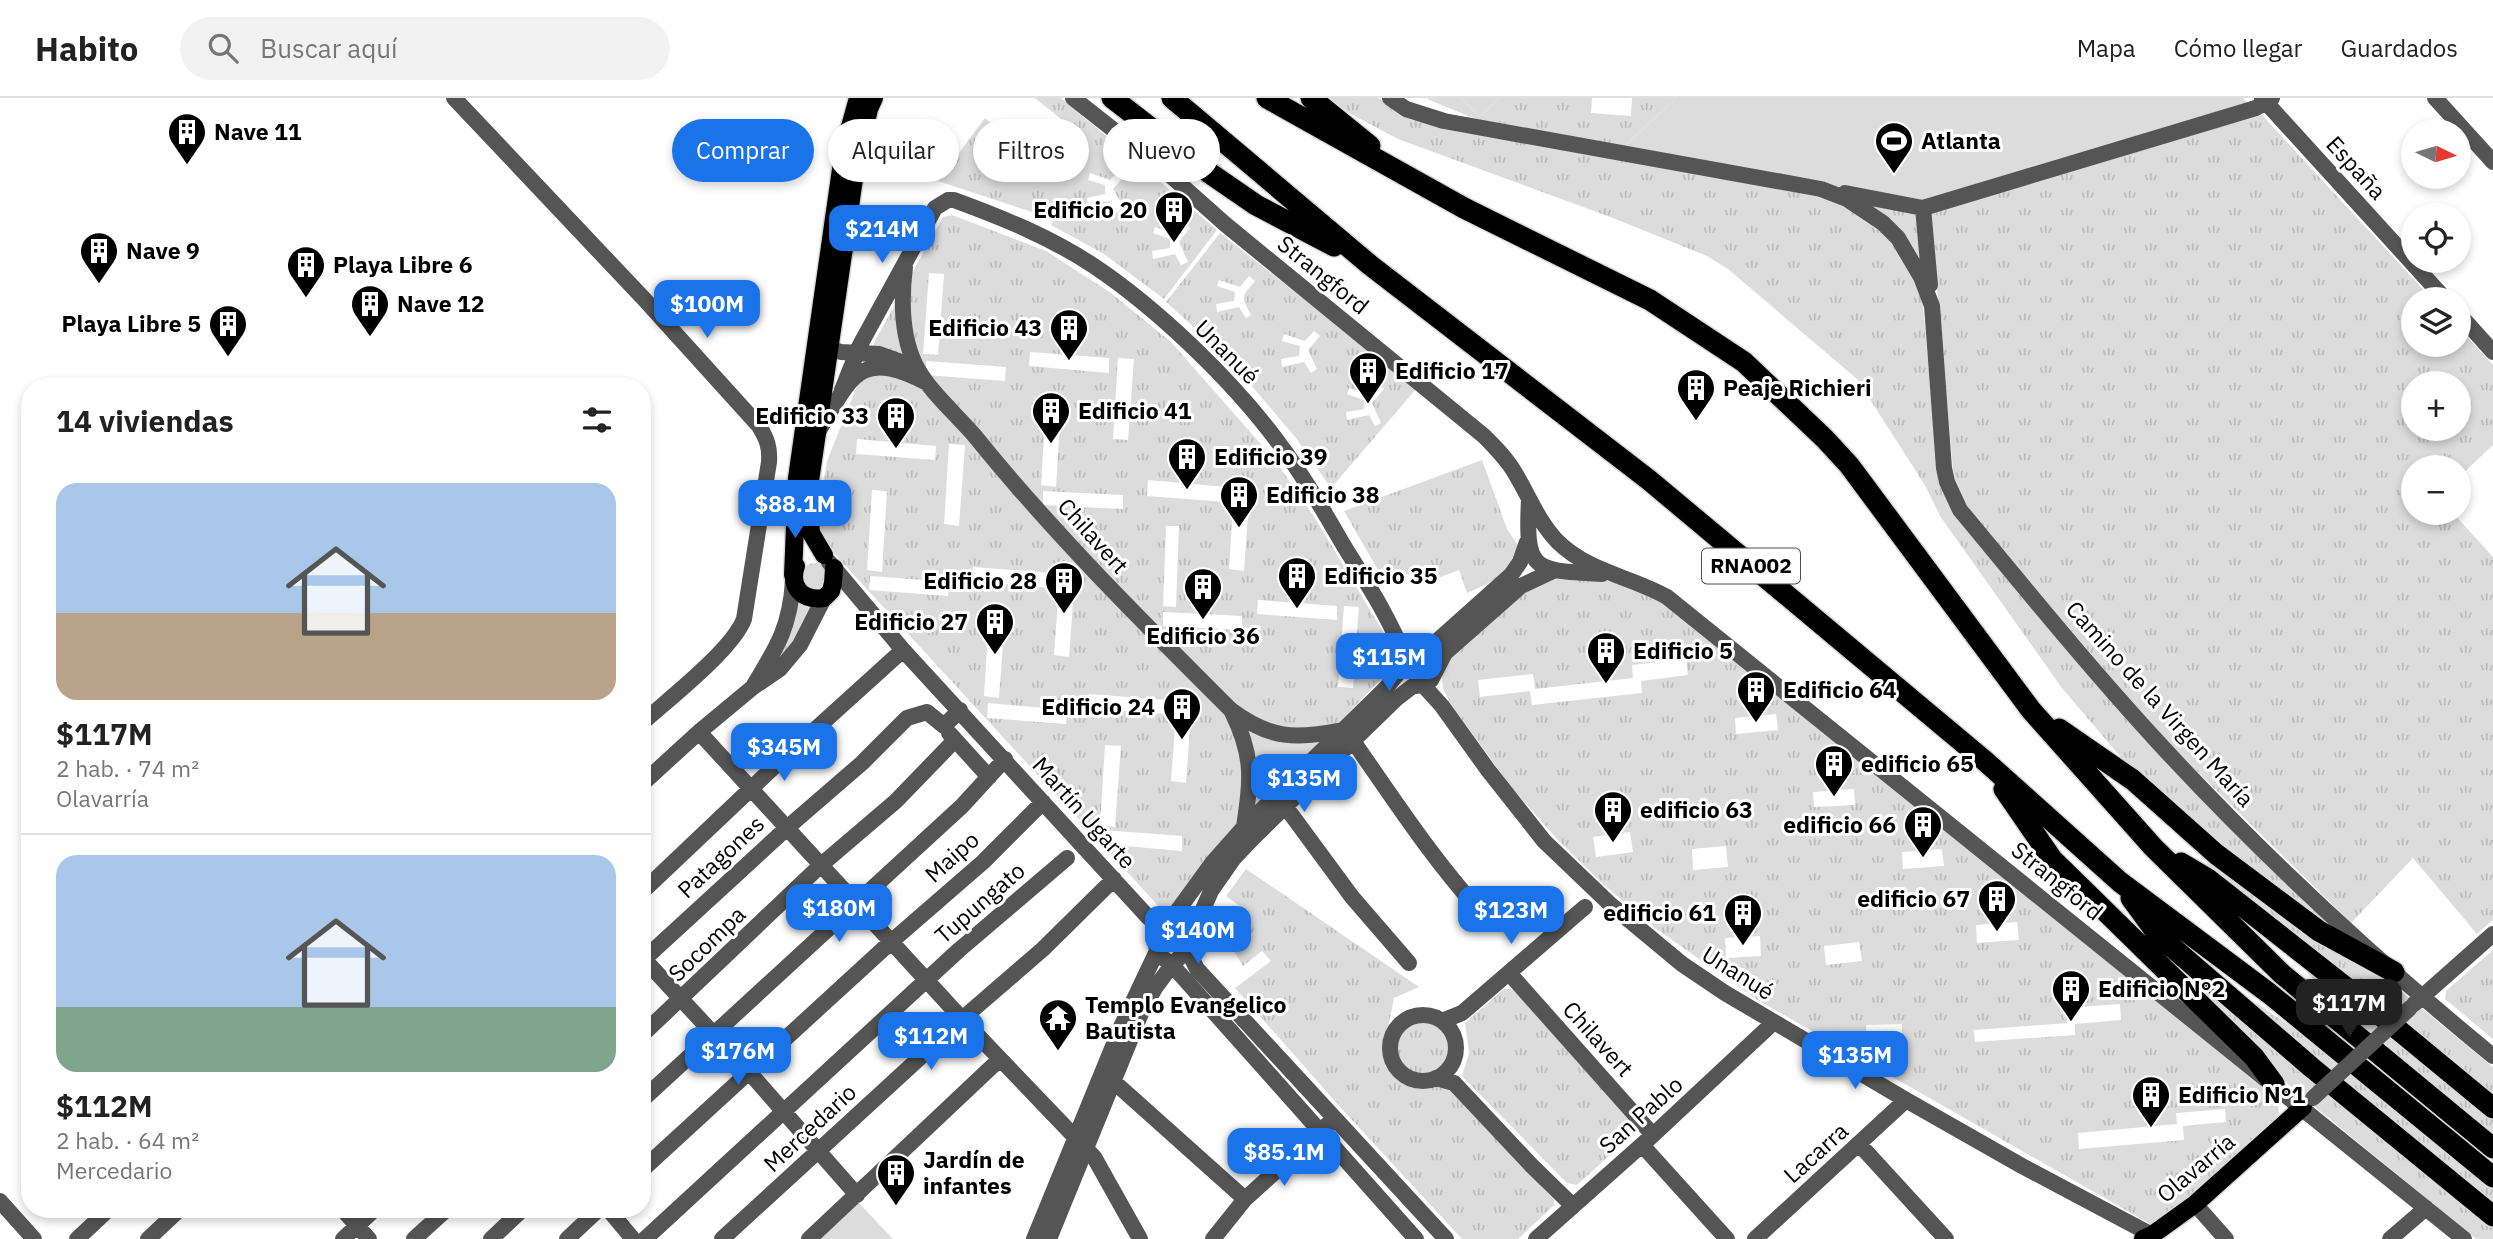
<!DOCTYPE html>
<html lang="es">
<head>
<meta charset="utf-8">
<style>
  :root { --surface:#fff; --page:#f2f2f2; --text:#222; --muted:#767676; --line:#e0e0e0; --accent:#1a73e8 }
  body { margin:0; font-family:"IBM Plex Sans",sans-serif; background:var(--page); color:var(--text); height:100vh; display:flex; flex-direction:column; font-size:26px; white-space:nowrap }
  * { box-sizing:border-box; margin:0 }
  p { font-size:23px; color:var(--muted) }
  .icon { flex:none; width:38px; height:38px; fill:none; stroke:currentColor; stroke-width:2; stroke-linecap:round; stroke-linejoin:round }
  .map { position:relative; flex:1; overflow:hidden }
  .sheet { position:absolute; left:21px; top:280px; width:630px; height:840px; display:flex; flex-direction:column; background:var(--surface); border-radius:28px; box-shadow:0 4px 10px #0003 }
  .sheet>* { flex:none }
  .banner { position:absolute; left:672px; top:21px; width:665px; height:63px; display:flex; gap:14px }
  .needle { width:46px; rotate:95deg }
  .buttons { position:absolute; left:2401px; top:21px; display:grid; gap:14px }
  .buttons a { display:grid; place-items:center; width:70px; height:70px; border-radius:50%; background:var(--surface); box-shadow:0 4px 10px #0003; font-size:35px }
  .price { position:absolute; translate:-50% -60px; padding:0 16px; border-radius:14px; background:var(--accent); color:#fff; font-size:23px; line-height:46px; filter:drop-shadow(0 2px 4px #0008) }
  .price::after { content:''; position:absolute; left:50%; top:42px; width:21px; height:16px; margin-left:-10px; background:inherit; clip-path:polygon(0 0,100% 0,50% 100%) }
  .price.on { background:#222; color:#fff }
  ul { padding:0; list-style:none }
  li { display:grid; align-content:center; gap:14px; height:371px; padding:0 35px }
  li+li { border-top:2px solid var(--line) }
  li span { display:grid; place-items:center; height:217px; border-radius:21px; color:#555 }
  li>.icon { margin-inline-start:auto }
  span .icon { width:126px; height:126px; fill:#fffc; stroke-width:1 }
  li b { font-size:30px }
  h2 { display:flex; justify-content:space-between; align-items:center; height:84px; padding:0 35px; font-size:30px }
  .pill { padding:0 24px; border-radius:32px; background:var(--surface); box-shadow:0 4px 10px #0003; font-size:24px; line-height:63px }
  .pill.on { background:var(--accent); color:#fff }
  header { display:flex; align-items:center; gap:42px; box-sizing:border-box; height:98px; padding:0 35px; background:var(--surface); border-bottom:2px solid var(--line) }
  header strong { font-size:33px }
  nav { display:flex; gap:38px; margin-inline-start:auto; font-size:24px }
  .search { width:490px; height:63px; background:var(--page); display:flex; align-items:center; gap:18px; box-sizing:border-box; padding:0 24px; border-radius:38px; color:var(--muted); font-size:26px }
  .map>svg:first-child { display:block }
  .grass { fill:url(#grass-tufts); fill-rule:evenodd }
  .park { fill:#dcdcdc }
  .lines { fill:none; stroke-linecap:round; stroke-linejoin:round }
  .major-casing { stroke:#dbdbdb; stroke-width:21 }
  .highway-casing { stroke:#dbdbdb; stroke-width:24 }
  .minor { stroke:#555; stroke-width:16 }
  .major { stroke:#000; stroke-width:18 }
  .highway { stroke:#000; stroke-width:21 }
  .minor-bridge { stroke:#555; stroke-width:16 }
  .labels { text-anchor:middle; stroke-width:6; stroke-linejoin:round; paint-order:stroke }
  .shield { fill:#fff; stroke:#4c4c4c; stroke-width:2 }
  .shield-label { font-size:21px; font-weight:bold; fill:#000 }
  .poi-label { font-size:23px; font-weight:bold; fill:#000; stroke:#fff; text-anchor:start }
  .street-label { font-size:23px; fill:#000; stroke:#fff }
</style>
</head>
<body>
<header>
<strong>Habito</strong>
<div class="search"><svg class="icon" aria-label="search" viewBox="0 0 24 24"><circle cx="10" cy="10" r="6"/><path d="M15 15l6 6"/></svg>Buscar aquí</div>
<nav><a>Mapa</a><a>Cómo llegar</a><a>Guardados</a></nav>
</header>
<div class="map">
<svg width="2493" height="1141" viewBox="0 0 2493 1141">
  <defs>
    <pattern id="grass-tufts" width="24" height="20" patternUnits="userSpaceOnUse" patternTransform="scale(1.75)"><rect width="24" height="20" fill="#dcdcdc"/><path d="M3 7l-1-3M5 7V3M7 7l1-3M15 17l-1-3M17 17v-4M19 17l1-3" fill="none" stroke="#bbb"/></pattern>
  </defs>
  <rect width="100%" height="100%" fill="#fff"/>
  <path class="grass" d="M1035,0h26l156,132 -53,69 -60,-45 -53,-29 5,-8 -6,-3 -4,5 -11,-6 -97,-32 47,-63 54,45 28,-39zM1120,72l5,5 -12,14 11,19 -7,5 -8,-12 -21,5 -1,-8 18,-4v-9l-17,-5 2,-7 20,7zM1185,125l5,5 -11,14 9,20 -7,3 -6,-11 -22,5 -1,-8 18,-3v-9l-17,-6 2,-6 20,7z
    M1321,0h57l25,15 420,82c21,8 52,25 67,41 16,19 28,47 33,70l16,177 13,28 249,287 162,153 -146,-97 -81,-79 -74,-87 -122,-172 -14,-29 -69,-108 -129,-110 -21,-13 -94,-38 -215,-79z
    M1429,0h32l19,19 19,-19h93l-1,15 40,3 1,-18h45l-55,50 -139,-26 -56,-23z
    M2262,17l170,184h-19v46h46v-17l34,37v80l-34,32v-10h-46v46h40l40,44v363l-16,14 -64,-76 -62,65 -191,-188 -194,-228 -12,-26 -24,-271zM2413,285h46v46h-46z
    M1866,105l52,9 3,49 -12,-20z
    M952,117l94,36 65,42 60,49 103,117 41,59 76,127v17l-10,17 -153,159 -60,73 -6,-1 -331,-360 -14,-26 10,-63 48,-120 68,-124zM929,175l15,1 -6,81 -15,-1zM1030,254l79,6v15l-80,-7zM1118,260l16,1 -6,81 -15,-1zM926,263l80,6 -1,14 -79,-6zM1046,306l15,2 -5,81 -15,-2zM857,341l79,7 -1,14 -79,-6zM949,346l16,1 -6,81 -15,-2zM1148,382l79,7v15l-80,-6zM1234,391l16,1 -6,81 -15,-2zM872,392l15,1 -5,81 -15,-2zM1043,393l80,4v14l-80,-4zM1166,428h13l-3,81 -13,-1zM973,469l79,6 -1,15 -79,-7zM1060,476l15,2 -6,81 -15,-2zM870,478l79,6 -1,14 -79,-6zM1258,502l79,6v14l-80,-6zM1344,508l15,1 -6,81 -15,-1zM1163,514l79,4v14l-79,-4zM989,518l16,1 -6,81 -15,-2zM1089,596l79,6v14l-79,-6zM1177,603l15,1 -6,81 -15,-2zM988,605l79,7 -1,14 -79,-6zM1105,647l16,1 -6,81 -15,-2zM1103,732l79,6v15l-80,-7z
    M1220,135l197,155 -86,100 -35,-50 -69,-81 -61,-55zM1249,178l6,5c-14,16 -14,15 -4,34l-5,3 -7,-11 -22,5 -1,-8 18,-3 1,-9 -18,-6 2,-6 21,7zM1314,233l6,5 -12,14 9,19 -6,4 -7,-11 -22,5 -1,-8 18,-3 1,-10 -18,-5 2,-7 21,7zM1379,286l5,5 -12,14 9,20 -6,3 -6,-11 -22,5 -1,-8 18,-3v-9l-17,-6 2,-6 20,6z
    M1482,362l25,69 12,18c-5,27 -29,36 -52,46l-8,-23 -34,13 -8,-14 -27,15h-4l-42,-73z
    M802 478a13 13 0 1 1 26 0a13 13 0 1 1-26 0Z
    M1569,478c46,5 65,8 106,34l602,485 2,19 -4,7 -110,100 -13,4 -396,-226 -101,-71 -51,-43 -47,-46 -45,-51 -60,-82 -9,-17 -1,-15 5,-16 76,-69 24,-11zM1686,561l2,16 -47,6 1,12 -110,12 -2,-14 -50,6 -2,-17 55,-6 2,15 98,-11 -1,-13zM1776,616l2,16 -42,4 -1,-16zM1854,691l1,16 -41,2 -1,-15zM1630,734l3,20 -37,5 -3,-20zM1726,748l2,21 -35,3 -1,-21zM1942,751l2,17 -41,3 -1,-17zM2017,824l2,18 -42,3 -1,-18zM1760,838l1,20 -35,2 -1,-20zM1859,844l3,19 -36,4 -2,-19zM2120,906l1,16 -46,4v11l-100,7 -1,-12 93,-7 -1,-15zM1902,926v21h-35l-1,-20zM2225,1011l1,13 -43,4 1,14 -105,9 -1,-16 99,-9 -1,-11z
    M795,502l21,4 -20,42 -22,23z
    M2208,765l189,125 96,79v33l-288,-234z
    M1246,771l173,118 -25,11 -8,41 -1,27 23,16 9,2 21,-3 14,8 102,111v5l-36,34h-56l-121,-131 -106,-120 36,-27 -9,-10 -19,15c-17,-26 -15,-33 -2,-59l-15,-11z
    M2144,837l349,290v14h-17l-183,-150 -153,-150z
    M2493,852v89l-48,-40 1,-8z
    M2295,862l198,155v20l-141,-116z
    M1504,891h9l122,134v9l-58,53 -10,-2 -105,-107 7,-23 -4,-30z
    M2258,906l67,46 168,138v20l-238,-202z
    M1392 949a30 30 0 1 1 60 0a30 30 0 1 1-60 0Z"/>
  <path class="park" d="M1461,0h38l-19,19z
    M1677,0h566l5,6 -322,99 -304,-55z
    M1240,627l85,12 -78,76z
    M856,1102l37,39h-78z"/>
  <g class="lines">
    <defs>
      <path id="major" d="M824,457l-13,-22 -3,-38 47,-323 14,-63 5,-11
        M796,468c-7,21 6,35 28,32l7,-7 2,-8 1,-15
        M793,477l4,-97 47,-330 14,-50
        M2143,1141l9,-4 43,-31 108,-97"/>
      <path id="highway" d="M1112,0l96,74 48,33 78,41
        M1172,0l198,167 279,215 336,281 135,121 150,112 223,183
        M1267,0l197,110 186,92 94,62 81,77 24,26 182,245 122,137 129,127 211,174
        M1311,0l59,48
        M2059,631l74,51 83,74 103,77 75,41
        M2004,691l48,70 202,198 20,27
        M2181,765l27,16 159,125 126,104
        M2131,800l27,37 153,132 182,149"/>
    </defs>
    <use href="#major" class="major-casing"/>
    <use href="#highway" class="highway-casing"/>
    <path class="minor" d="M454,0l191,202 114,126c8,13 11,21 10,36l-25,157c-11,30 -75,80 -102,104
      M1073,0l89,70 63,56 259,212c11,11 23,23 31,37 14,23 23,48 42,68 31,31 73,35 110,56l797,642
      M1390,0l16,11 38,12 377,68 26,10 36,24 15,15 23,39 11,29 12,162 3,14 13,28c64,77 128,156 196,230 104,113 218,219 337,316
      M2262,0l183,201
      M2435,0l58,64
      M1845,95l78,15 333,-100 16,-10
      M1923,110l7,77
      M905,169c-4,32 -4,69 11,99 14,26 39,47 58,69 79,98 168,186 257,275 40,30 65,29 112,20
      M2459,216l34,38
      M829,250l12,4 38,2 28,10
      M842,292l18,-45 75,-137 13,-8h6c49,18 96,37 140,66 64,43 138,114 184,176 25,33 45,68 66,104 22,36 46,72 61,112
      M818,334c33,-54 40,-85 109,-49
      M1529,402c-4,73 5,70 73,74
      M829,464l74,88 245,267 16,13
      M1427,552l84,-75 9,-13 7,-20
      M1402,568l8,-13 12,-3 12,6 4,10
      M754,587c23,-38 36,-58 39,-104
      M1423,587l19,21 46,64 56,71 67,64 71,59 43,29 181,107 116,66 130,69
      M1415,588l8,-1 8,-5 14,-27 76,-67 32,-15
      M1232,614c22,45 19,67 12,115
      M699,634l263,287 132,138 46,82
      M949,635l40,44
      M1353,643c40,57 78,116 125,168
      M642,686l57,-52 53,-44 28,-19 20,-24 24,-47
      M1285,708l67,91 57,66
      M642,794l134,-127 127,-115
      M1191,843l1,18 5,10 249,270
      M642,859l107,115 108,123
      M1163,860l9,7 244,274
      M642,863l146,-134 74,-64 45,-45 20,-6 17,14 16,-16
      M1509,875l144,162
      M2414,906l79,-70
      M1390 950a33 33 0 1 1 66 0a33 33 0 1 1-66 0Z
      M1442,923l20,-8 123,-106
      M642,937l179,-170 75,-64 59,-61
      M1436,980l18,5 78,83 41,40
      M1113,983l132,118
      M642,1002l320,-294 43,-47
      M1859,1046l87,95
      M1642,1047l85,94
      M642,1072l250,-229 91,-79 60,-60
      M0,1103l34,38
      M2195,1106l31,35
      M342,1111l27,30
      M608,1111l25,30
      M77,1141l32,-30
      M148,1141l32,-30
      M343,1141l32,-30
      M414,1141l33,-30
      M491,1141l32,-30
      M567,1141l32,-30
      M645,1141l314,-289 108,-92
      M722,1141l240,-220 81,-70 71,-70
      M809,1141l191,-180
      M1034,1141l86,-210 37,-78 -1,-6 3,-9 54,-74 31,-35 142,-139 14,-17
      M1049,1141l93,-228 13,-23 17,-23 12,-12 27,-62 23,-33 20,-21 142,-138 17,-13
      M1213,1141l32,-40 82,-74
      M1536,1141l117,-104 121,-113
      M1755,1141l151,-139
      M2390,1141l36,-31"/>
    <use href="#major" class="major"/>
    <use href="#highway" class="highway"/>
    <path class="minor-bridge" d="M2313,1000l97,-90"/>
  </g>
  <defs>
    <symbol id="building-pin" viewBox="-11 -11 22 30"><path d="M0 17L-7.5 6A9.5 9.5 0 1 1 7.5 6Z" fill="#000" stroke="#fff"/><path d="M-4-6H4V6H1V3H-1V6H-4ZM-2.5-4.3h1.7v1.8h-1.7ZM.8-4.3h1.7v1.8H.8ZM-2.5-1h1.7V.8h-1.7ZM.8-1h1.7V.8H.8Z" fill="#fff"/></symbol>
    <symbol id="stadium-pin" viewBox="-11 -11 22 30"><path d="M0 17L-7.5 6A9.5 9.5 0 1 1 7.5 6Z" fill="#000" stroke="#fff"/><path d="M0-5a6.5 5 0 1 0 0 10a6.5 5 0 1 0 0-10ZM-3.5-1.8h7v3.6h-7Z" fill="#fff"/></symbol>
    <symbol id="temple-pin" viewBox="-11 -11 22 30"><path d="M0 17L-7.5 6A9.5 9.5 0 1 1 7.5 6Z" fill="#000" stroke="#fff"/><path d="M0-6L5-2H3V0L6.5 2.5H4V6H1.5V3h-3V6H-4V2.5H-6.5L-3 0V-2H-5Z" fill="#fff"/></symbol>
  </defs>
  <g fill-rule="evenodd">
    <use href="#building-pin" x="165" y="12" width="44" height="60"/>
    <use href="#stadium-pin" x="1872" y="21" width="44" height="60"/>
    <use href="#building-pin" x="1152" y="90" width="44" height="60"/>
    <use href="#building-pin" x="77" y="131" width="44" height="60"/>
    <use href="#building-pin" x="284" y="145" width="44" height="60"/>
    <use href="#building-pin" x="348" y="184" width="44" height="60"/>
    <use href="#building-pin" x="206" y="204" width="44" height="60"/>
    <use href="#building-pin" x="1047" y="208" width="44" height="60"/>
    <use href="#building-pin" x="1346" y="251" width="44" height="60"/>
    <use href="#building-pin" x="1674" y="268" width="44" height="60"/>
    <use href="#building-pin" x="1029" y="291" width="44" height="60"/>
    <use href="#building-pin" x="874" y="296" width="44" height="60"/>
    <use href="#building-pin" x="1165" y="337" width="44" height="60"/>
    <use href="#building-pin" x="1217" y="375" width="44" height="60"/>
    <use href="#building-pin" x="1275" y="456" width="44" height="60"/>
    <use href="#building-pin" x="1042" y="461" width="44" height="60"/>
    <use href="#building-pin" x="1181" y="467" width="44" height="60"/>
    <use href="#building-pin" x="973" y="502" width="44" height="60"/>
    <use href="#building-pin" x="1584" y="531" width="44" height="60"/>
    <use href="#building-pin" x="1734" y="570" width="44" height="60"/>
    <use href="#building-pin" x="1160" y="587" width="44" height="60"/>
    <use href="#building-pin" x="1812" y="644" width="44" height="60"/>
    <use href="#building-pin" x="1591" y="690" width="44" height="60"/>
    <use href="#building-pin" x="1901" y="705" width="44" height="60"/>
    <use href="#building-pin" x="1975" y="779" width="44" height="60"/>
    <use href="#building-pin" x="1721" y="793" width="44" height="60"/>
    <use href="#building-pin" x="2049" y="869" width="44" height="60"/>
    <use href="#temple-pin" x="1036" y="898" width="44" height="60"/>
    <use href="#building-pin" x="2129" y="975" width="44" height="60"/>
    <use href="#building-pin" x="874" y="1053" width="44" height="60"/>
  </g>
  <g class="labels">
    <rect class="shield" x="1702" y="450.5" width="98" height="35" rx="5"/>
    <g class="shield-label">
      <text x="1751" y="475">RNA002</text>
    </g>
    <g class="poi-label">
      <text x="214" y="42">Nave 11</text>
      <text x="1921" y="51">Atlanta</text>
      <text x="1147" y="120" text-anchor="end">Edificio 20</text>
      <text x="126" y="161">Nave 9</text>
      <text x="333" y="175">Playa Libre 6</text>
      <text x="397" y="214">Nave 12</text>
      <text x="201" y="234" text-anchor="end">Playa Libre 5</text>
      <text x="1042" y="238" text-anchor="end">Edificio 43</text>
      <text x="1395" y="281">Edificio 17</text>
      <text x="1723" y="298">Peaje Richieri</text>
      <text x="1078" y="321">Edificio 41</text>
      <text x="869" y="326" text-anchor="end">Edificio 33</text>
      <text x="1214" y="367">Edificio 39</text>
      <text x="1266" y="405">Edificio 38</text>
      <text x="1324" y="486">Edificio 35</text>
      <text x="1037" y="491" text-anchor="end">Edificio 28</text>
      <text x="968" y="532" text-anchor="end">Edificio 27</text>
      <text x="1203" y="546" text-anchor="middle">Edificio 36</text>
      <text x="1633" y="561">Edificio 5</text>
      <text x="1783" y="600">Edificio 64</text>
      <text x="1155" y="617" text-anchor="end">Edificio 24</text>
      <text x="1861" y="674">edificio 65</text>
      <text x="1640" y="720">edificio 63</text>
      <text x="1896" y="735" text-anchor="end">edificio 66</text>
      <text x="1970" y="809" text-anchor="end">edificio 67</text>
      <text x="1716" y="823" text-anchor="end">edificio 61</text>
      <text x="2098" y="899">Edificio N°2</text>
      <text x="1085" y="915">Templo Evangelico<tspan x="1085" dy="26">Bautista</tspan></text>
      <text x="2178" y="1005">Edificio N°1</text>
      <text x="923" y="1070">Jardín de<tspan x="923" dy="26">infantes</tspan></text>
    </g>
    <g class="street-label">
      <text transform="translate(2356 70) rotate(48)" y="8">España</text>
      <text transform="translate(1323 177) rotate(39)" y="8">Strangford</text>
      <text transform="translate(1227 254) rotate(45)" y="8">Unanué</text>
      <text transform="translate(1093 438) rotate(48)" y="8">Chilavert</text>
      <text transform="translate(2160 606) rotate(48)" y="8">Camino de la Virgen María</text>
      <text transform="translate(1084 715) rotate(48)" y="8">Martín Ugarte</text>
      <text transform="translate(721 759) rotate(-43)" y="8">Patagones</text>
      <text transform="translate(952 759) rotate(-42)" y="8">Maipo</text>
      <text transform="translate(2057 783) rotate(39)" y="8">Strangford</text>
      <text transform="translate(980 805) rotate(-41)" y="8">Tupungato</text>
      <text transform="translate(707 846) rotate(-44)" y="8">Socompa</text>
      <text transform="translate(1738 875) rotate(32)" y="8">Unanué</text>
      <text transform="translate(1598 941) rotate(48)" y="8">Chilavert</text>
      <text transform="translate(1641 1017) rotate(-42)" y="8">San Pablo</text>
      <text transform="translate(810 1030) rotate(-43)" y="8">Mercedario</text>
      <text transform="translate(1816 1055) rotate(-42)" y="8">Lacarra</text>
      <text transform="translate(2196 1070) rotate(-40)" y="8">Olavarría</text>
    </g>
  </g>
</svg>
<div class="buttons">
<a><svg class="needle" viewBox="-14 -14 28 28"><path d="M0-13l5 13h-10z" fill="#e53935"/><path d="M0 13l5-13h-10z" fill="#767676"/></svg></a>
<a><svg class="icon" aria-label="locate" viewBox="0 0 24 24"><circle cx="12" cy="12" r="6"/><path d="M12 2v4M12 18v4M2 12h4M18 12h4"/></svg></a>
<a><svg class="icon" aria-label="layers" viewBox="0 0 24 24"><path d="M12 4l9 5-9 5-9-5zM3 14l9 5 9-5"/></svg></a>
<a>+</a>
<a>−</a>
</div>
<b class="price" style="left:882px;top:167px">$214M</b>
<b class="price" style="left:707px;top:242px">$100M</b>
<b class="price" style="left:795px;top:442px">$88.1M</b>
<b class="price" style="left:1389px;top:595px">$115M</b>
<b class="price" style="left:784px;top:685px">$345M</b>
<b class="price" style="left:1304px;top:716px">$135M</b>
<b class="price" style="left:839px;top:846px">$180M</b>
<b class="price" style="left:1511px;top:848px">$123M</b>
<b class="price" style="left:1198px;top:868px">$140M</b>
<b class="price on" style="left:2349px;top:941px">$117M</b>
<b class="price" style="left:931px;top:974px">$112M</b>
<b class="price" style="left:738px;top:989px">$176M</b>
<b class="price" style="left:1855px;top:993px">$135M</b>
<b class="price" style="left:1284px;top:1090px">$85.1M</b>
<div class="banner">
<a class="pill on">Comprar</a>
<a class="pill">Alquilar</a>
<a class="pill">Filtros</a>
<a class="pill">Nuevo</a>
</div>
<section class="sheet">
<h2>14 viviendas<svg class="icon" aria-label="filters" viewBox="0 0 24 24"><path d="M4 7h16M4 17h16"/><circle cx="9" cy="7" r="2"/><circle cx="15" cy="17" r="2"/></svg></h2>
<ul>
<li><span style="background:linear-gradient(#a9c7e8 60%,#b9a48a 0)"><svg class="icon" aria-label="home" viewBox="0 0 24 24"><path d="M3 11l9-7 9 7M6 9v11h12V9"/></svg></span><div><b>$117M</b><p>2 hab. · 74 m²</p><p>Olavarría</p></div></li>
<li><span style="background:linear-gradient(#a9c7e8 70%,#7fa58c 0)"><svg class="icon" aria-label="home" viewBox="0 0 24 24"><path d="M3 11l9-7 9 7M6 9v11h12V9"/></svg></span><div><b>$112M</b><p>2 hab. · 64 m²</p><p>Mercedario</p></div></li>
</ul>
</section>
</div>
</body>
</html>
